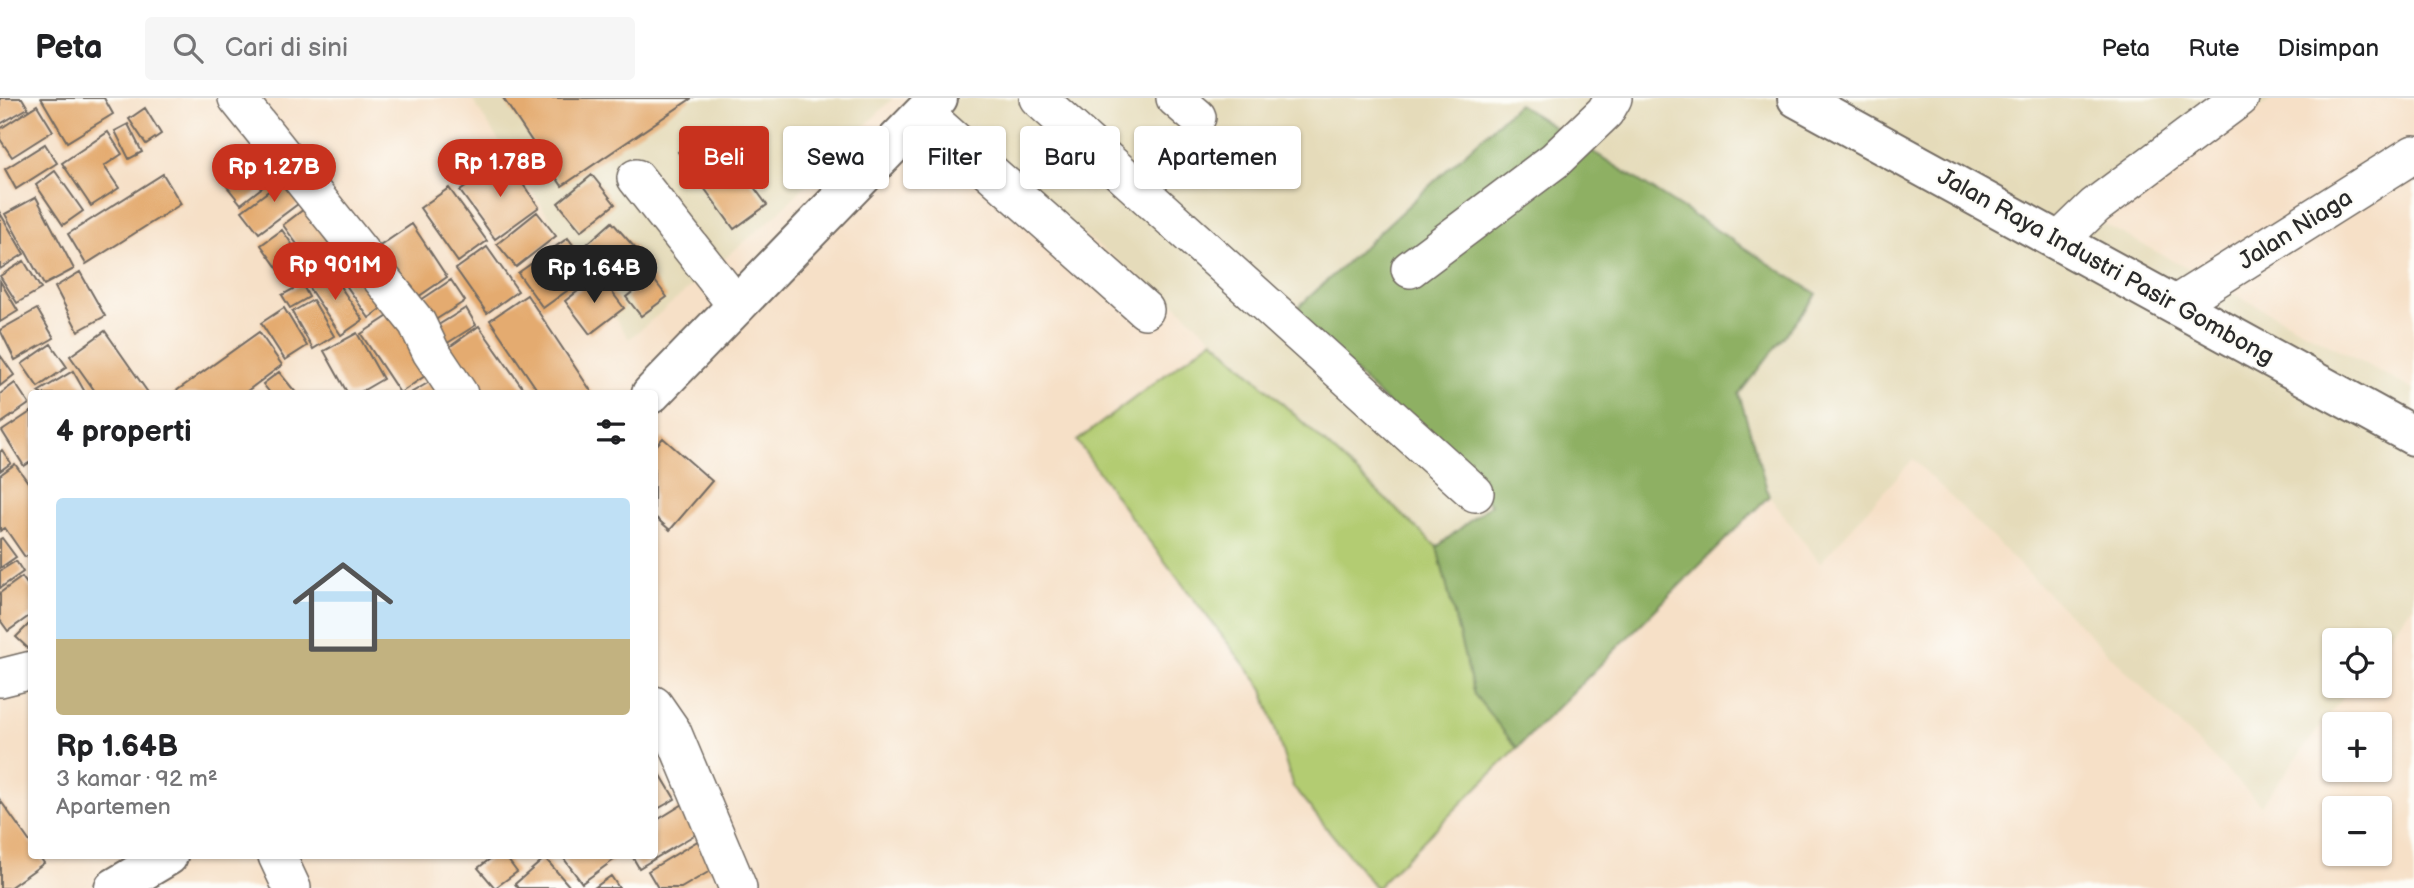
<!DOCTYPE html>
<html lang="id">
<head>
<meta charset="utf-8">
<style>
  :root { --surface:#fff; --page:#f6f6f6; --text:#202124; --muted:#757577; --line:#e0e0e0; --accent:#c8321e }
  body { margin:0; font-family:"Balsamiq Sans",sans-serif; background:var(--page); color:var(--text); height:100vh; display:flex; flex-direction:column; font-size:26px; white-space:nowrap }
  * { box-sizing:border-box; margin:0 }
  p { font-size:23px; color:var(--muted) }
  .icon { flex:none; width:38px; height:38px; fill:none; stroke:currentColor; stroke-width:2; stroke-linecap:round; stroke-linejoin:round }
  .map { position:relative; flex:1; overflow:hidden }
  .sheet { position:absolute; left:28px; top:292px; width:630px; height:469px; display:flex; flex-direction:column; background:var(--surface); border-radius:7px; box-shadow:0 2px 5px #0004 }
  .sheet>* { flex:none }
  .guide { position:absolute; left:679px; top:28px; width:665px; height:63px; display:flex; gap:14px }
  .fabs { position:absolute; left:2322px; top:530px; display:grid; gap:14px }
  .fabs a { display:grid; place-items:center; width:70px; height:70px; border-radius:7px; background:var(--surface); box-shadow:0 2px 5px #0004; font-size:35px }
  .price { position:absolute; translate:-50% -60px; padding:0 16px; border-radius:24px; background:var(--accent); color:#fff; font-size:23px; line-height:46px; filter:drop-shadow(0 2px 4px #0008) }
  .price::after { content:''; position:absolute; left:50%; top:42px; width:21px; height:16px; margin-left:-10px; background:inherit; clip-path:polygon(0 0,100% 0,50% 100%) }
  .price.current { background:#222; color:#fff }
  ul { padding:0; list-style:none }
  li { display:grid; align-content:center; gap:14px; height:371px; padding:0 28px }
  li+li { border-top:2px solid var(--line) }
  li span { display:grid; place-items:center; height:217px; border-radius:7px; color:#555 }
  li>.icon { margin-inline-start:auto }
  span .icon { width:126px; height:126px; fill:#fffc; stroke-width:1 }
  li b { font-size:30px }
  h2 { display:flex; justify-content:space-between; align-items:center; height:84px; padding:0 28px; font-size:30px }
  .pill { padding:0 24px; border-radius:7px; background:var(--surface); box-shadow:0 2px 5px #0004; font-size:24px; line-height:63px }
  .pill.current { background:var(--accent); color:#fff }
  header { display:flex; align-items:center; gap:42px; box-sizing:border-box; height:98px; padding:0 35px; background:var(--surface); border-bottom:2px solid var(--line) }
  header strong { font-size:33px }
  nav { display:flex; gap:38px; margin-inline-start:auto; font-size:24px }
  .search { width:490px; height:63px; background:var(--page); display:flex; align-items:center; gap:18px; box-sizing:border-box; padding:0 24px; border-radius:7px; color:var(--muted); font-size:26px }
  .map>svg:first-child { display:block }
  .built { fill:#e5dbba }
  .green { fill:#b3cc72; stroke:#6f7c4e; stroke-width:2 }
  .forest { fill:#8eb064; stroke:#5c6e48; stroke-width:2 }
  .building { fill:#e4ab6f }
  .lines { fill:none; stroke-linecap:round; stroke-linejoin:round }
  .minor-casing { stroke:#726a62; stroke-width:40 }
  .major-casing { stroke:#726a62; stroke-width:42 }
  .minor { stroke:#fff; stroke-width:37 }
  .major { stroke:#fff; stroke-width:38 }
  .labels { text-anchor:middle; stroke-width:5; stroke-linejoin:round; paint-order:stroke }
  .street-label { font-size:24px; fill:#2b2b2b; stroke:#fdfcf7 }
</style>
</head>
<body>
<header>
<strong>Peta</strong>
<div class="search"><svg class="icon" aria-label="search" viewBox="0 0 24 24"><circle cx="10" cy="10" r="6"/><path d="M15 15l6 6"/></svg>Cari di sini</div>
<nav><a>Peta</a><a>Rute</a><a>Disimpan</a></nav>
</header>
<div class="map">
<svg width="2414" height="790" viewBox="0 0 2414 790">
  <rect width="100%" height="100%" fill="#fdfcf7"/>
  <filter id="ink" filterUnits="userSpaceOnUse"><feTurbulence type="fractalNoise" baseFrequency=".0143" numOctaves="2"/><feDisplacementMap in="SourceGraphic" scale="14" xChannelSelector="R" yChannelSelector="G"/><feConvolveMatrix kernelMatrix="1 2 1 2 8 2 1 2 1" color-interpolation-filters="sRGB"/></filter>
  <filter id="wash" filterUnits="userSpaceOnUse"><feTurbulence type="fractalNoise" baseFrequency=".00686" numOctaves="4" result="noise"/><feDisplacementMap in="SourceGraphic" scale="28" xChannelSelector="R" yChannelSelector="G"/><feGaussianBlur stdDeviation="1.57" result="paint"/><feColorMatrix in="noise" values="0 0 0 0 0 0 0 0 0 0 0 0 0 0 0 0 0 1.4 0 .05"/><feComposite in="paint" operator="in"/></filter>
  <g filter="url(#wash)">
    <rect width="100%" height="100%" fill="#f6e0c7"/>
    <path class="built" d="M471,0h422l-118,118 -146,123z
      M904,0h1370l-175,123 315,169v214l-34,44v-8h-46v46h17l-90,119 -348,-346 -93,104 -51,-67 -30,-102 78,-99 -524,17 198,193 -54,42 -263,-244z"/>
    <path class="green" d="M1213,241l224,208 37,147 43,54 -141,140 -83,-101 -30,-98 -137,-178 -49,-70z"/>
    <path class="forest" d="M1518,6l299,190 -78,100 30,102 -252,252 -43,-54 -37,-147 54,-43 -198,-192z"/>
    <g id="blocks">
      <path class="building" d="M0,0h22l6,10 -28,16z
        M41,0h63l9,16 -46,28z
        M503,0h189l-130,88z
        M37,7l16,26 -41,26 -12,-18v-10z
        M145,10l16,26 -15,10 -17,-25z
        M128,26l14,28 -13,7 -14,-28z
        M710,29l57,78 -33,24 -56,-77z
        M108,34l14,22 -18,12 15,22 -28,18 -29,-43z
        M45,46l12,19 -41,26 -11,-20z
        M262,49l20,25 -41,32 -20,-25z
        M505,61l34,48 -44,32 -35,-48z
        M55,73l28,40 -20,14 -27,-40z
        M163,76l18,30 -95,60 -18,-30z
        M290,77l16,23 -47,35 -17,-22z
        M592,77l23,29 -34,27 -23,-28z
        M449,90l38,53 -29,21 -38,-54z
        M36,99l38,72 -30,16 -39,-71z
        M316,102l34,48 -32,25 -35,-48z
        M537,114l19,24 -40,31 -19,-23z
        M0,115l24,41 -24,15z
        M612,124l40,45 -26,22 -39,-45z
        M412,126l35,53 -38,26 -35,-53z
        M282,132l27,38 -21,15 -27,-38z
        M568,140l25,34 -50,36 -25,-35z
        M487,149l31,44 -31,22 -31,-44z
        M356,154l35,50 -22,16 -35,-50z
        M24,163l17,28 -24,14 -17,-27z
        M329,172l34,50 -22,15 -34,-50z
        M80,174l25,44 -27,15 -23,-44z
        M599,177l25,33 -34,26 -25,-33z
        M652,179l15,20 -26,19 -15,-19z
        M451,182l14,21 -39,25 -14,-20z
        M0,183l18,30 -18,11z
        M302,186l7,13 -19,11 -8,-13z
        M527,197l66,99h-53l-50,-74z
        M313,202l21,36 -21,13 -21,-37z
        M284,210l23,38 -22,14 -24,-37z
        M466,210l10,17 -38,24 -11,-17z
        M37,211l17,29 -39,22 -15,-30z
        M396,213l39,58 -35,24 -39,-59z
        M479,228l48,68h-57l-29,-41z
        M105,233l44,63h-52l-27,-38z
        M259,234l23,33 -39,29h-71z
        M357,235l26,46 -26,15h-9l-24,-43z
        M51,246l16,23 -29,20 -16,-23z
        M0,257l14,20 -14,11z
        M73,273l13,23h-46l-2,-2z
        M279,274l18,22h-26l-8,-10z
        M433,282l8,14h-32z
        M15,285l14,21 -29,20v-30z
        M32,313v50l-8,5 -22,-35z
        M663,340l49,43 -42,49 -16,-14v-68z
        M2,352l9,13 -11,8v-19z
        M15,366l17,24v65l-7,4 -20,-29 -5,3v-56z
        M2,440l14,19 -16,11v-29z
        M16,463l7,11 -23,16v-17z
        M22,479l10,14v23l-24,17 -8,-11v-27z
        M32,523v31l-16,-15z
        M659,674l16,27 -21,12v-36z
        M0,702l32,45v11h7l5,7 -35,25h-9z
        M685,705l16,28 -62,37 -7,-12h22v-34z
        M701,741l16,28 -36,21h-23l-10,-17z
        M494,758h11l12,16 -22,16 -17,-20z
        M562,758h57l-37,27z
        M545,760l26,30h-53l-3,-4z
        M611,778l8,12h-25z"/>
    </g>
  </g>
  <g filter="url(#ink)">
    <use href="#blocks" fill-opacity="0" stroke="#726a62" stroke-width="2"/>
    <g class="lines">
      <defs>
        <path id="minor" d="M237,0l180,225 14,29 28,42
          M1038,0l437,395
          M1175,0l22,19
          M924,15l221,197
          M636,80l101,128
          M2060,142l35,-34 145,-108
          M1410,171l145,-109 50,-48 8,-14
          M2176,206l238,-150
          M0,580l32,-8
          M654,607l18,26 66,157
          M277,758l15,32"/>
        <path id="major" d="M1797,0l617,338
          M651,296l287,-296
          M114,790l54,-32"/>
      </defs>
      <use href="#minor" class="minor-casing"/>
      <use href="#major" class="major-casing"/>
      <use href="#minor" class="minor"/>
      <use href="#major" class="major"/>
    </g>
  </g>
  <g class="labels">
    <g class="street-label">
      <text transform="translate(2295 131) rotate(-32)" y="8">Jalan Niaga</text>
      <text transform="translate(2106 168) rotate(29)" y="8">Jalan Raya Industri Pasir Gombong</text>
    </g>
  </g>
</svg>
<div class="fabs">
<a><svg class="icon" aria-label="locate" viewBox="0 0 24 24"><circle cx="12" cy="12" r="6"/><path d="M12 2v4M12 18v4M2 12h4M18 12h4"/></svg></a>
<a>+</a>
<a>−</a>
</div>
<b class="price" style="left:500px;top:101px">Rp 1.78B</b>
<b class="price" style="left:274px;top:106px">Rp 1.27B</b>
<b class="price" style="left:335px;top:204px">Rp 901M</b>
<b class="price current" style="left:594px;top:207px">Rp 1.64B</b>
<div class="guide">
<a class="pill current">Beli</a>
<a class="pill">Sewa</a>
<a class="pill">Filter</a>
<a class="pill">Baru</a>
<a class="pill">Apartemen</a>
</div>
<section class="sheet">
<h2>4 properti<svg class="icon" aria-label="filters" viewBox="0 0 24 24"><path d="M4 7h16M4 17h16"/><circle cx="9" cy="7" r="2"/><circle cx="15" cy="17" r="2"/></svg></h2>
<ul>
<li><span style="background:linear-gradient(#bfe0f5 65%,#c2b280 0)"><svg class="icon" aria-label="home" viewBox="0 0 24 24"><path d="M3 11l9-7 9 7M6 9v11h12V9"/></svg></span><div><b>Rp 1.64B</b><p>3 kamar · 92 m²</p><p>Apartemen</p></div></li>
</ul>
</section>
</div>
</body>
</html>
